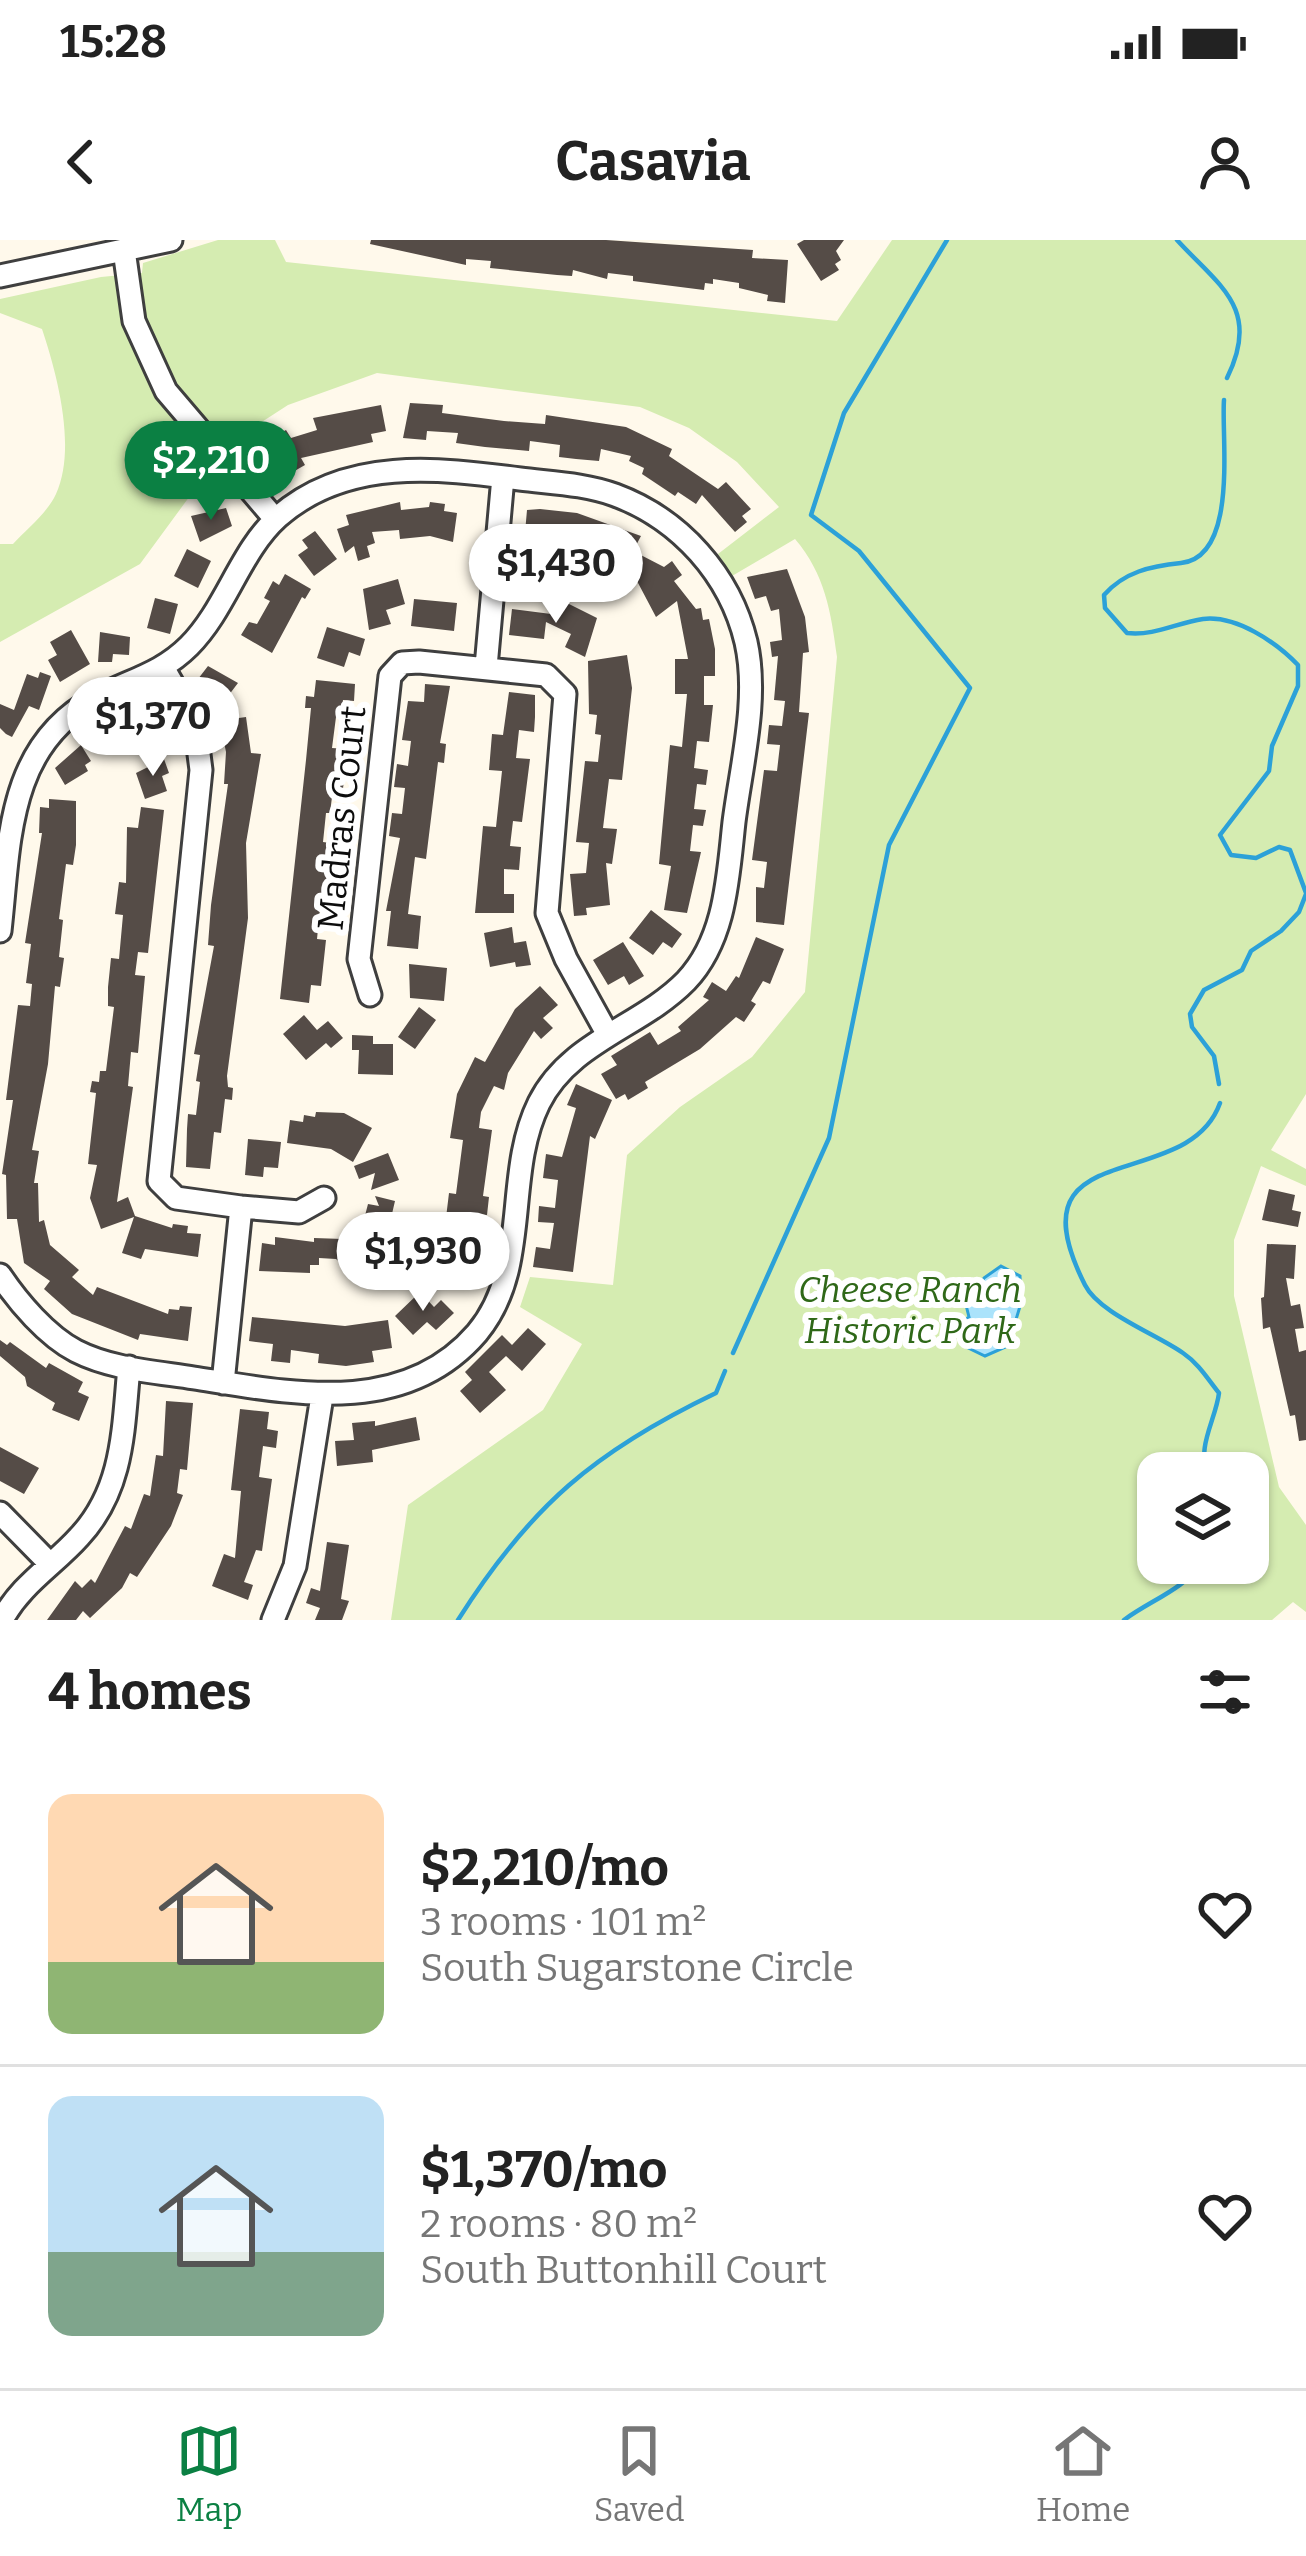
<!DOCTYPE html>
<html lang="en">
<head>
<meta charset="utf-8">
<style>
  :root { --surface:#fff; --page:#f2f2f2; --text:#222; --muted:#767676; --line:#e0e0e0; --accent:#0b8043 }
  body { margin:0; font-family:Bitter,serif; background:var(--page); color:var(--text); height:100vh; display:flex; flex-direction:column; font-size:45px; white-space:nowrap }
  * { box-sizing:border-box; margin:0 }
  p { font-size:39px; color:var(--muted) }
  .icon { flex:none; width:66px; height:66px; fill:none; stroke:currentColor; stroke-width:2; stroke-linecap:round; stroke-linejoin:round }
  .map { position:relative; height:1380px; overflow:hidden }
  .sheet { display:flex; flex-direction:column; background:var(--surface); flex:1 }
  .sheet>* { flex:none }
  .buttons { position:absolute; left:1137px; top:1212px; display:grid; gap:24px }
  .buttons a { display:grid; place-items:center; width:132px; height:132px; border-radius:24px; background:var(--surface); box-shadow:0 3px 9px #0004; font-size:60px }
  .price { position:absolute; translate:-50% -102px; padding:0 27px; border-radius:42px; background:#fff; color:#222; font-size:39px; line-height:78px; filter:drop-shadow(0 3px 6px #0008) }
  .price::after { content:''; position:absolute; left:50%; top:72px; width:36px; height:27px; margin-left:-18px; background:inherit; clip-path:polygon(0 0,100% 0,50% 100%) }
  .price.active { background:var(--accent); color:#fff }
  ul { padding:0; list-style:none }
  li { display:flex; align-items:center; gap:36px; height:300px; padding:0 48px }
  li+li { border-top:3px solid var(--line) }
  li span { display:grid; place-items:center; flex:none; width:336px; height:240px; border-radius:24px; color:#555 }
  li>.icon { margin-inline-start:auto }
  span .icon { width:144px; height:144px; fill:#fffc; stroke-width:1 }
  li b { font-size:51px }
  h2 { display:flex; justify-content:space-between; align-items:center; height:144px; padding:0 48px; font-size:51px }
  .status { display:flex; justify-content:space-between; align-items:center; height:84px; padding:0 60px; background:var(--surface); direction:ltr }
  .status svg { height:33px; fill:currentColor }
  header { display:flex; justify-content:space-between; align-items:center; height:156px; padding:0 48px; background:var(--surface); font-size:54px; font-weight:700 }
  .tabs { display:flex; justify-content:space-around; align-items:center; height:168px; border-top:3px solid var(--line); background:var(--surface); font-size:33px; color:var(--muted) }
  .tabs a { display:grid; justify-items:center; gap:6px }
  .tabs .active { color:var(--accent) }
  .map>svg:first-child { display:block }
  .green { fill:#d5ecb1; fill-rule:evenodd }
  .water { fill:#abe3fb; stroke:#2ca1d8; stroke-width:3 }
  .lines { fill:none; stroke-linecap:round; stroke-linejoin:round }
  .stream { stroke:#2ca1d8; stroke-width:4.5 }
  .building { fill:#554c47 }
  .minor-casing { stroke:#3f3f3f; stroke-width:27 }
  .minor { stroke:#fff; stroke-width:21 }
  .labels { text-anchor:middle; stroke-width:12; stroke-linejoin:round; paint-order:stroke }
  .street-label { font-size:36px; fill:#0c0c0c; stroke:#fff }
  .park-label { font-size:36px; font-style:italic; fill:#2f6818; stroke:#fff }
</style>
</head>
<body>
<div class="status"><b>15:28</b><svg viewBox="0 0 49 12"><path d="M0 12V9h3v3zM5 12V6h3v6zM10 12V3h3v9zM15 12V0h3v12zM26 1h20v11H26zM47 4h2v5h-2z"/></svg></div>
<header><svg class="icon" aria-label="back" viewBox="0 0 24 24"><path d="M15 5l-7 7 7 7"/></svg>Casavia<svg class="icon" aria-label="person" viewBox="0 0 24 24"><circle cx="12" cy="8" r="4"/><path d="M4 21q1-7 8-7t8 7"/></svg></header>
<div class="map">
<svg width="1306" height="1380" viewBox="0 0 1306 1380">
  <rect width="100%" height="100%" fill="#fff9eb"/>
  <path class="green" d="M218,0h57l11,22 551,59 55,-81h414v854l-35,56 35,19v17l-45,-20 -27,74v56l45,191 27,38v87l-13,-10 -21,18h-881l17,-115 135,-95 39,-66 -62,-37 10,-30 83,8 14,-130 53,-48 72,-50 53,-65 32,-335c-6,-45 -12,-83 -42,-118l-63,37 -14,-22 61,-47 -42,-45 -48,-34 -49,-21 -263,-34 -89,32 -60,39 -88,120 -140,78v-98h13c13,-14 35,-32 43,-50 21,-46 1,-120 -14,-165l-42,-16v-14l101,-22 41,-4 1,-10zM1158,1233h90v90h-90z"/>
  <path class="water" d="M1001,1026l19,10 1,27 -13,43 -23,10 -23,-11 -6,-19 13,-9 -6,-24 16,-3 5,-12z"/>
  <g class="lines">
    <path class="stream" d="M1177,0c41,45 85,68 50,138
      M1224,160c-3,37 15,157 -43,163 -30,3 -57,9 -77,32l1,13 22,25c28,3 49,-10 76,-14 33,-4 73,23 95,46v21l-26,60 -3,25 -49,64 11,20 25,3 23,-11 11,3 16,43
      M1219,844l-5,-28 -22,-29 -2,-13 14,-24 38,-20 9,-19 30,-20 18,-19 7,-18
      M733,1113l96,-215 60,-293 81,-157 -111,-137 -48,-36 33,-102 103,-173
      M1209,1233c-14,-23 7,-54 10,-80 -12,-15 -20,-29 -36,-40 -27,-19 -84,-40 -98,-68 -78,-154 102,-89 135,-182
      M458,1380c72,-114 137,-169 258,-227l9,-22
      M1124,1380c25,-19 61,-31 77,-57"/>
  </g>
  <path class="building" d="M371,0h235l147,10 -1,8 36,2 -3,43 -18,-2 1,-6 -29,-7v-5l-26,-4v5l-8,-1 -1,7 -71,-9v-5l-25,-3 -1,6 -34,-9 -1,6 -15,-1 -67,-7 1,-7 -25,-2v6l-96,-21z
    M804,0h40l-8,11 5,9 -6,4 4,6 -18,11 -24,-37z
    M410,163l33,2 -1,8 62,8 41,3 1,-9 80,12 46,22 -3,7 49,33 8,-7 25,27 -9,7 5,6 -12,10 -33,-37 -6,9 -18,-12 -3,4 -33,-22 2,-6 -15,-7 2,-5 -30,-7 -2,12 -23,-2 -17,-2 1,-12 -30,-4 -1,10 -44,-4 -29,-4 2,-10 -31,-2 -1,9 -23,-2z
    M381,165l5,26 -15,3 2,8 -72,16 4,7 -14,8 -4,-8 -13,6 -14,-27 26,-14 5,8 26,-8 -4,-12z
    M400,262l1,8 28,-3 1,-5 15,2 -1,7 13,2 -4,29 -23,-6 -30,3 -1,-9 -27,2 3,11 -8,3 3,11 -12,4 -4,-15 -9,7 -8,-24 12,-4 -3,-10z
    M226,268l6,18 -32,16 -9,-26z
    M540,269l37,4 64,23 -8,15 31,16 8,-6 10,14 -8,6 22,28 5,-1 2,12 6,-1 6,30v27h-11v29h9l-4,37 -12,-1 -3,27 14,2 -2,15 -9,-1 -3,25 12,1 -3,16 -10,-1 -3,26 11,1 -14,61 -23,-3 7,-44 -12,-2 11,-119 12,2 5,-53h-12v-35h13l-11,-58 -21,16 -19,-36 -31,-17 4,-8 -51,-14 -1,5 -34,-3 3,-34z
    M315,291l22,28 -23,17 -16,-21 10,-7 -6,-8z
    M187,309l24,12 -13,27 -24,-12z
    M787,329l18,48 4,35 -6,1 -4,59 10,1 -25,212 -28,-3v-35l8,1 3,-26 -15,-2 12,-90 13,1 3,-26 -13,-1 2,-19 13,1 3,-25 -11,-1 4,-44 -6,1 -2,-15 12,-2 -3,-31 -8,2 -5,-15 -11,3 -8,-22z
    M285,334l26,15 -6,10 -3,-2 -30,56 -31,-18 8,-13 8,2 13,-23 -6,-3 9,-17 6,4z
    M398,339l7,25 -19,6 5,14 -22,6 -6,-41z
    M155,358l23,6 -8,30 -23,-6z
    M414,359l43,4 -3,28 -43,-5z
    M565,362l32,16 -12,39 -20,-10 6,-13 -25,-12 -2,17 -35,-4 3,-26 47,6z
    M327,387l38,12 -5,17 -11,-4 -5,15 -27,-9z
    M71,390l19,34 -30,18 -12,-22 9,-5 -7,-13z
    M100,392l30,5 -1,18 -16,-1 -1,8h-14z
    M627,415l5,33 -10,92 -13,-1 -6,49 14,1 -5,35 -6,-1 4,42 -24,3 1,7 -13,1 -4,-42 16,-1 3,-30 -13,-1 9,-81 13,1 3,-27 -6,-1 2,-19 -8,-1 -1,-53z
    M208,426l30,17 -16,21 -24,-25z
    M40,432l11,4 -12,34 -10,-4 -17,31 -6,-3 -6,-6v-24l14,6 13,-36 11,4z
    M316,440l39,4 -1,17 -11,-1 -2,18 -5,-1 -4,31 14,1 -2,31 -2,17h-10l-2,16h-4l-3,29 14,2 -5,48 -10,-1 -3,28 -2,20 9,1 -5,46 -10,-1 -2,18 -29,-4 26,-239 5,-52h-6l1,-12 8,1z
    M425,444l25,2 -10,57 6,1 -2,19 -6,-1 -12,97 -11,-2 -7,57 13,2 -3,33 -31,-3 4,-35h-5l14,-73 -11,-2 3,-23 10,1 3,-26 -11,-1 3,-23 11,2 3,-25 -9,-1 6,-39 16,1z
    M509,452l26,3v22l-1,15 -15,-2 -3,28 14,1 -8,63 -9,-1 -3,25 11,1 -2,23 -15,-1v25h10v19h-39l8,-87 13,1 6,-56 -13,-1 3,-36 11,1z
    M231,470l1,9 14,-2 5,36 10,1 -15,89 2,75 -21,158 1,11 5,1 -1,12 -7,-1 -4,34 -7,-1 -4,37 -24,-2 1,-38 1,-15 8,1 4,-33 -4,-1 4,-26 -6,-1 20,-108 -6,-1 3,-40 17,-121h-4l2,-32 -8,-40z
    M128,472l2,6 15,-5 6,20 -31,9 -8,-25z
    M81,505l10,16 -6,4 3,6 -23,14 -10,-17z
    M164,519l5,14 -7,3 5,15 -22,8 -9,-26z
    M49,559l27,2v44l-3,20 -7,-1 -7,55 4,1 -4,37 5,1 -4,29 -5,-1 -7,78 -16,86 7,1 -5,32h4l1,39 5,-2 6,25 29,25 -7,7 21,18 4,-8 71,27 1,-5 10,1 1,-4 12,1 -4,34 -48,-7 -2,6 -66,-26 -28,-25 6,-8 -26,-18 -7,-44h-10l-1,-44 -4,-1 11,-74h-7l12,-95 12,1 2,-22 -6,-1 5,-39 -6,-1 17,-110h-3l1,-26 9,1z
    M141,567l23,3 -16,143 -10,-1 -3,23 10,1 -7,77 -7,-1 -3,34 5,1 -16,115 11,-5 7,19 37,12 1,-4 15,2 -1,7 14,1 -3,23 -53,-8 -4,10 -19,-6 12,-36 -33,12 -11,-31 7,-33 -9,-1 8,-71 -6,-1 2,-11 7,1 1,-11h6l8,-64 -6,-1v-19l3,-29 8,1 4,-44 -8,-1 4,-32 7,1 1,-56 11,1z
    M651,670l31,24 -10,14 -9,-6 -10,13 -24,-17z
    M512,687l2,16 12,-2 5,24 -15,2 -1,-5 -25,5 -6,-34z
    M756,697l28,12 -14,35 -7,-3 -12,20 5,3 -12,18 -8,-5 -36,32 -55,33 3,6 -20,12 -3,-6 -9,5 -15,-25 16,-9 -6,-9 39,-24 8,13 23,-14 -3,-4 31,-27 -6,-3 9,-15 14,9 10,-15 3,2z
    M623,702l21,34 -15,9 -5,-9 -16,9 -15,-25z
    M409,724l38,4 -3,33 -34,-3z
    M540,746l18,19 -15,13 10,10 -12,11 -7,-8 -26,42 -4,17 -10,-4 -13,26 -2,16 13,2 -9,66 6,1 -2,18 -13,-1 -1,14 -28,-2 4,-33 7,1 7,-54 -13,-2 7,-44 18,-37 10,5 30,-53z
    M419,767l17,13 -21,29 -17,-12z
    M304,775l13,15 11,-9 15,17 -12,10 -5,-5 -20,17 -23,-26z
    M352,795l21,1v8h20v31l-35,-1 1,-24h-7z
    M576,844l36,16 -17,39 -5,-3 -17,136 -40,-5 3,-20 14,2 4,-26 -16,-1 1,-16 16,2 3,-28 -15,-2 3,-24 16,3 14,-49 -9,-3z
    M316,872l28,1 28,15 -19,34 -22,-13 -44,-6 3,-23 13,2 1,-7 11,2z
    M248,899l33,3 -3,26 -14,-1 -1,10 -18,-2z
    M388,913l11,27 -28,10 4,-17 -16,6 -5,-13z
    M1269,949l26,6 -3,15 9,2 -3,15 -36,-7z
    M375,956l20,5 -7,30 -10,-4 -16,18 13,11 -18,20 -21,-17 -17,-1v7h-9v8l-51,-2 3,-28 13,2v-8l39,5v-4l29,1 11,-14 7,6 7,-27 11,2z
    M1267,1004l29,1 -2,34 -8,-1 5,28 9,-2 4,24 -9,1 4,23 7,-2v90l-7,1 -4,-26 -5,1 -20,-89 -7,2 -2,-31 3,-1z
    M420,1052l14,15 7,-7 13,13 -18,17 -9,-8 -14,13 -18,-19z
    M252,1077l93,9 43,-6 4,28 -20,3 2,11 -28,4 -28,-3 1,-9 -28,-4 -1,13 -19,-2 2,-17 -24,-3z
    M528,1088l18,16 -24,27 -16,-15 -17,16 17,18 -26,23 -20,-22 12,-11 -7,-8 37,-37 10,10z
    M0,1100l7,5 3,-3 36,26 3,-5 34,19 -5,10 11,5 -10,24 -27,-11 3,-7 -28,-17 -2,-9 -25,-21z
    M166,1161l27,2 -6,67 -7,-1 -3,24 6,2 -12,31 -34,51 -7,-4 -8,15 -32,30 -7,-7 -7,9h-29l28,-39 7,7 9,-9 4,4 30,-57 6,3 13,-35 6,2 6,-41 7,1z
    M240,1169l29,3 -2,17 11,2 -2,17 -13,-2 -4,31 13,2 -10,72 -6,-1 -12,32 9,3 -5,15 -36,-14 12,-32 11,4 6,-67 -10,-1z
    M416,1177l4,23 -48,10 1,12 -36,4 -2,-25 19,-1 -2,-17 23,-2v5z
    M0,1207l39,21 -15,26 -24,-13z
    M327,1302l22,3 -8,54 8,2 -7,19h-27l5,-12 -14,-5 5,-15 9,3z"/>
  <g class="lines">
    <defs>
      <path id="minor" d="M124,10l10,71 32,70 109,128
        M0,36l171,-36
        M486,427l17,-190
        M164,429l31,54 6,47 -42,411 17,17 65,9 58,5 25,-14
        M0,691c10,-88 6,-185 96,-233 34,-18 65,-24 93,-52 37,-37 51,-95 89,-129 68,-60 160,-49 242,-38 32,4 65,5 95,16 65,24 115,80 131,147 13,57 -5,124 -12,180 -6,54 -8,117 -48,159 -45,46 -116,60 -147,122 -36,73 -7,164 -62,230 -73,85 -187,60 -283,45 -38,-6 -83,-9 -118,-27 -29,-15 -58,-49 -76,-76
        M370,755l-11,-36 31,-283 12,-13 17,-1 127,13 19,19 -18,219 19,46 42,76
        M223,1143l18,-176
        M0,1273l50,51
        M2,1380c18,-35 52,-55 77,-83 45,-48 44,-108 50,-170
        M273,1380l22,-54 27,-170"/>
    </defs>
    <use href="#minor" class="minor-casing"/>
    <use href="#minor" class="minor"/>
  </g>
  <g class="labels">
    <g class="street-label">
      <text transform="translate(341 578) rotate(-84)" y="13">Madras Court</text>
    </g>
    <g class="park-label">
      <text x="910" y="1062">Cheese Ranch<tspan x="910" dy="41">Historic Park</tspan></text>
    </g>
  </g>
</svg>
<div class="buttons">
<a><svg class="icon" aria-label="layers" viewBox="0 0 24 24"><path d="M12 4l9 5-9 5-9-5zM3 14l9 5 9-5"/></svg></a>
</div>
<b class="price active" style="left:211px;top:283px">$2,210</b>
<b class="price" style="left:556px;top:386px">$1,430</b>
<b class="price" style="left:153px;top:539px">$1,370</b>
<b class="price" style="left:423px;top:1074px">$1,930</b>
</div>
<section class="sheet">
<h2>4 homes<svg class="icon" aria-label="filters" viewBox="0 0 24 24"><path d="M4 7h16M4 17h16"/><circle cx="9" cy="7" r="2"/><circle cx="15" cy="17" r="2"/></svg></h2>
<ul>
<li><span style="background:linear-gradient(#ffd9b3 70%,#8fb573 0)"><svg class="icon" aria-label="home" viewBox="0 0 24 24"><path d="M3 11l9-7 9 7M6 9v11h12V9"/></svg></span><div><b>$2,210/mo</b><p>3 rooms · 101 m²</p><p>South Sugarstone Circle</p></div><svg class="icon" aria-label="heart" viewBox="0 0 24 24"><path d="M12 20l-8-8c-3-5 5-10 8-4 3-6 11-1 8 4z"/></svg></li>
<li><span style="background:linear-gradient(#bfe0f5 65%,#7fa58c 0)"><svg class="icon" aria-label="home" viewBox="0 0 24 24"><path d="M3 11l9-7 9 7M6 9v11h12V9"/></svg></span><div><b>$1,370/mo</b><p>2 rooms · 80 m²</p><p>South Buttonhill Court</p></div><svg class="icon" aria-label="heart" viewBox="0 0 24 24"><path d="M12 20l-8-8c-3-5 5-10 8-4 3-6 11-1 8 4z"/></svg></li>
</ul>
</section>
<nav class="tabs">
<a class="active"><svg class="icon" aria-label="map" viewBox="0 0 24 24"><path d="M3 6l6-2 6 2 6-2v14l-6 2-6-2-6 2zM9 4v14M15 6v14"/></svg>Map</a>
<a><svg class="icon" aria-label="saved" viewBox="0 0 24 24"><path d="M7 4h10v16l-5-4-5 4z"/></svg>Saved</a>
<a><svg class="icon" aria-label="home" viewBox="0 0 24 24"><path d="M3 11l9-7 9 7M6 9v11h12V9"/></svg>Home</a>
</nav>
</body>
</html>
